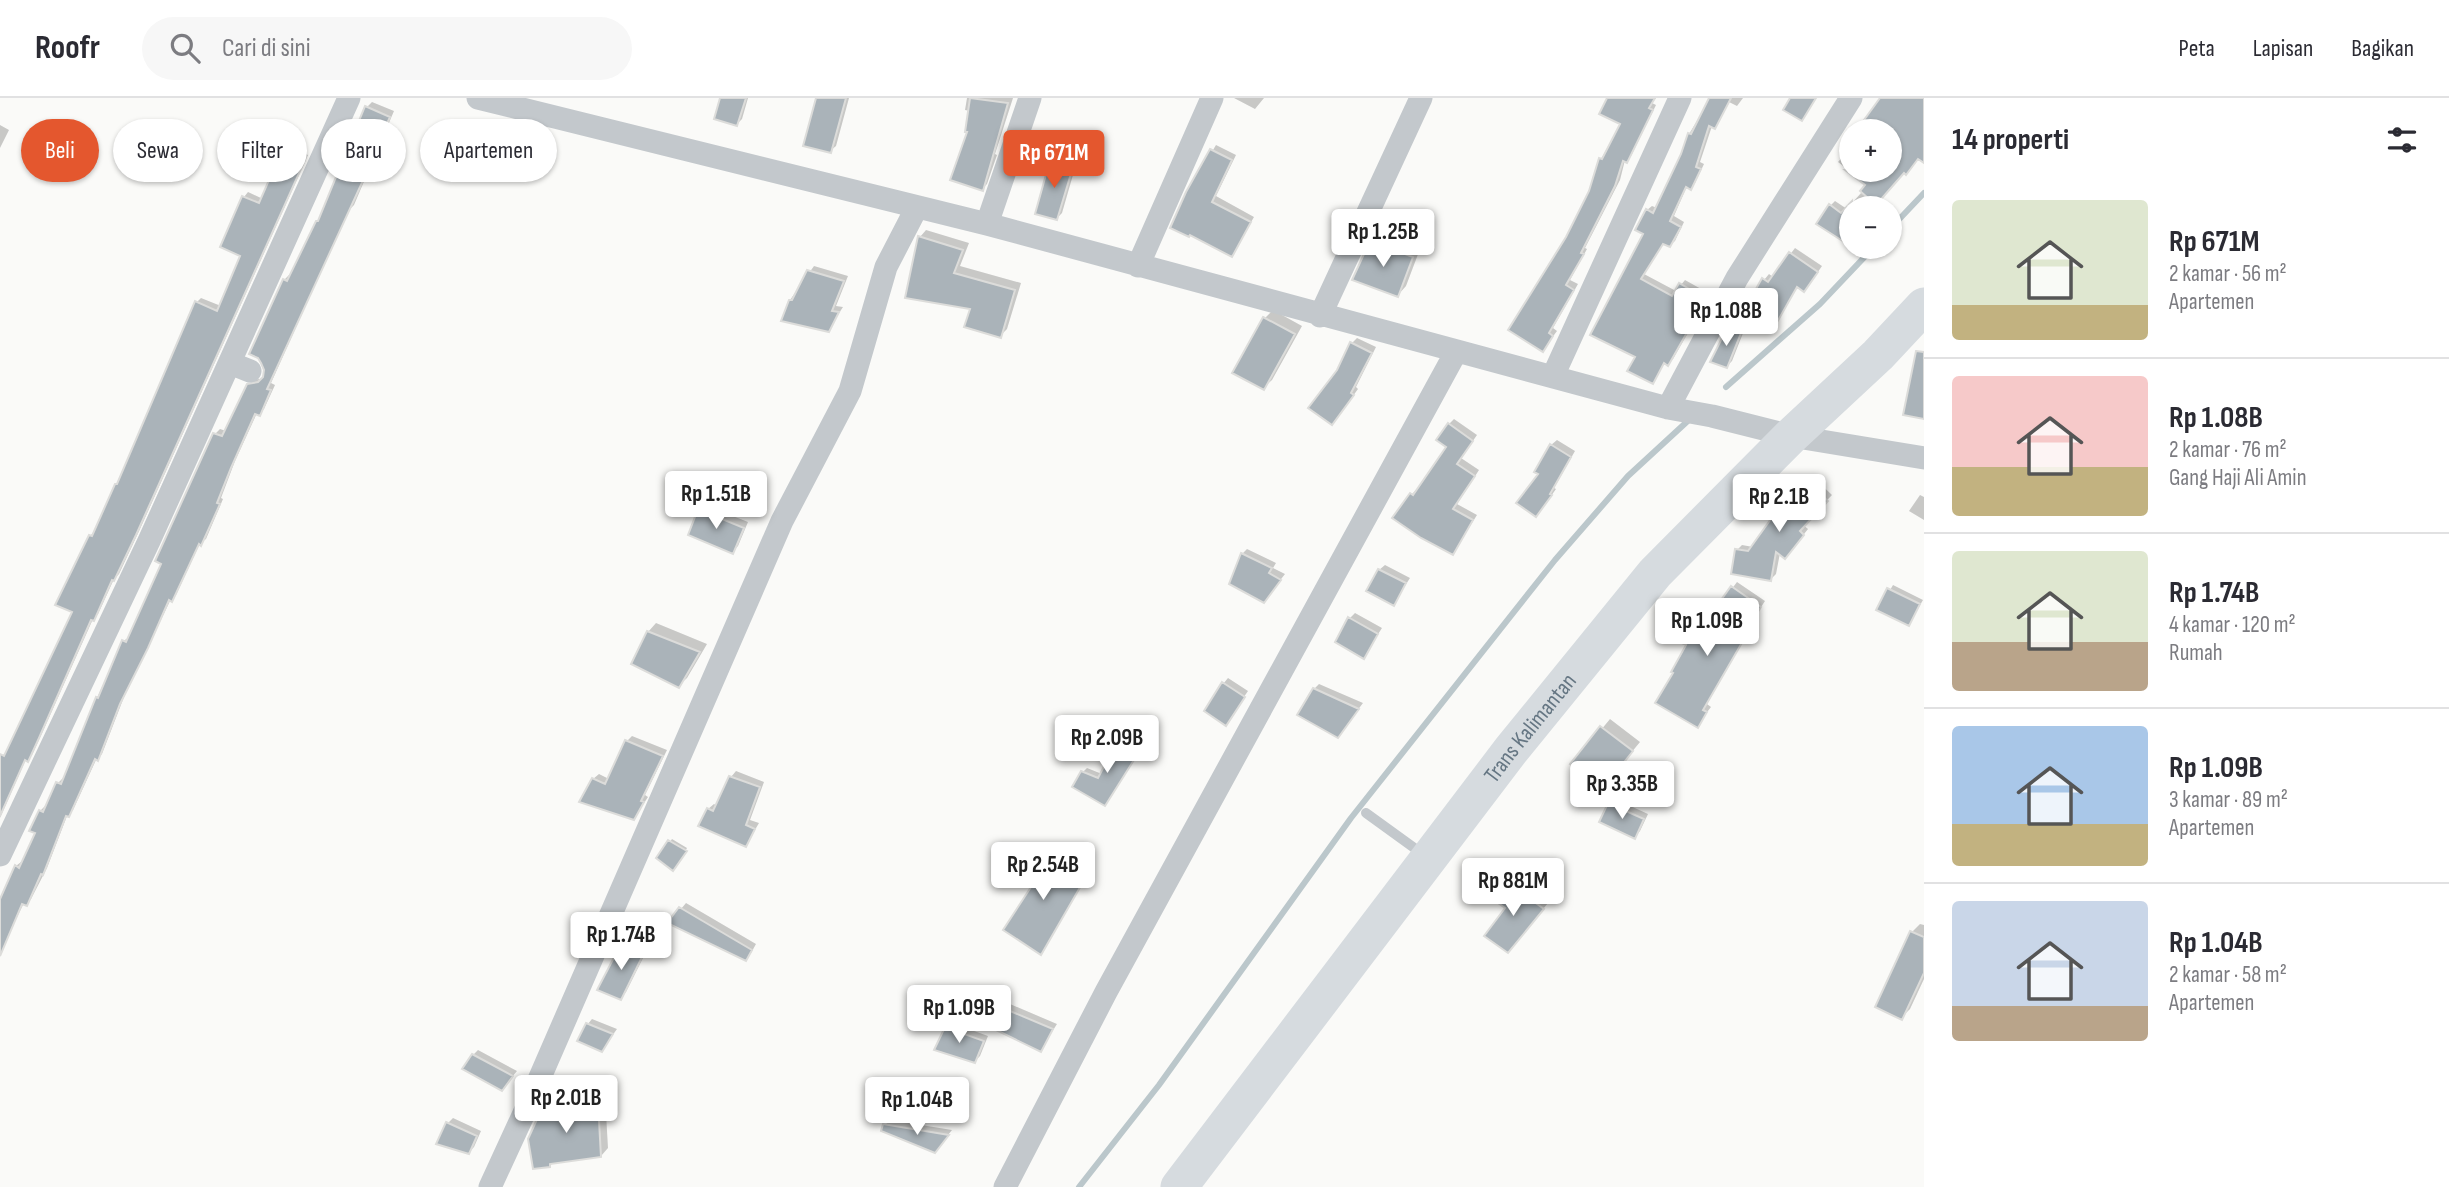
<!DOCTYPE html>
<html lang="id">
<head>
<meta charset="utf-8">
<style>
  :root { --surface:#fff; --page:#f7f7f7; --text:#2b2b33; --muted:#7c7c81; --line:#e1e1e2; --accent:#e4572e }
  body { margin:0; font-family:"Sofia Sans Condensed",sans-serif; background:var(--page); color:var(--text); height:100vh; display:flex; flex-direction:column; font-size:26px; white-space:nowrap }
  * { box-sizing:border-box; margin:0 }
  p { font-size:23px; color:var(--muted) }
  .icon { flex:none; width:38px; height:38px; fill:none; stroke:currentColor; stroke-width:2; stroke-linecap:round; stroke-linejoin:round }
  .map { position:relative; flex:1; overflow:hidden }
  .details { display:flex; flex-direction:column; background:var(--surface); width:525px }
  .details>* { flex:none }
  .banner { position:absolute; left:21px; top:21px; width:665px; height:63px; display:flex; gap:14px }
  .tools { position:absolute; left:1839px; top:21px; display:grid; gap:14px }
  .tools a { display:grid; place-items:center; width:63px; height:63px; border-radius:50%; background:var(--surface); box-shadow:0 2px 5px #0004; font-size:35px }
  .price { position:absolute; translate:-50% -60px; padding:0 16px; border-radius:7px; background:#fff; color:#222; font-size:23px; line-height:46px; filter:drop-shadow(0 2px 4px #0008) }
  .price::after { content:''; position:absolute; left:50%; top:42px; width:21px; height:16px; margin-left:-10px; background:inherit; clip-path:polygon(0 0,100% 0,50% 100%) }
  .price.current { background:var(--accent); color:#fff }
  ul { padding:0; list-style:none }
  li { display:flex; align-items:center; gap:21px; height:175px; padding:0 28px }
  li+li { border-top:2px solid var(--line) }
  li span { display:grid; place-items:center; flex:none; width:196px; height:140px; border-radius:7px; color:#555 }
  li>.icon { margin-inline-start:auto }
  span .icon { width:84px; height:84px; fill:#fffc; stroke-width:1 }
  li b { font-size:30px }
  h2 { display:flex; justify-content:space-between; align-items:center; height:84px; padding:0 28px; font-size:30px }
  .pill { padding:0 24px; border-radius:32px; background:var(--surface); box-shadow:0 2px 5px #0004; font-size:24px; line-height:63px }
  .pill.current { background:var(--accent); color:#fff }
  header { display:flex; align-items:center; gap:42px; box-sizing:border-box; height:98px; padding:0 35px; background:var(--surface); border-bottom:2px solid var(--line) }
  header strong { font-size:33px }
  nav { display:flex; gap:38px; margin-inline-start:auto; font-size:24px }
  .search { width:490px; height:63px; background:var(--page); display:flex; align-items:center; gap:18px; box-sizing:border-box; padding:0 24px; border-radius:38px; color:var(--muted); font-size:26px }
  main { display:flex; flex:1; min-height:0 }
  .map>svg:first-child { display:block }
  .shadow { fill:#0003 }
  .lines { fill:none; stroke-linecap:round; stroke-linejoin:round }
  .stream { stroke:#bbc7cb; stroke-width:6 }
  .building { fill:#aab3b9; stroke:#dcdcda; stroke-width:2 }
  .service { stroke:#c3c8cc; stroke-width:10 }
  .minor { stroke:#c3c8cc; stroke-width:23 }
  .trunk { stroke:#d6dbdf; stroke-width:37 }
  .labels { text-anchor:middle; stroke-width:7; stroke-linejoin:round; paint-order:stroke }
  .street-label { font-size:23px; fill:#657683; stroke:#fff }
</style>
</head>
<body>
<header>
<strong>Roofr</strong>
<div class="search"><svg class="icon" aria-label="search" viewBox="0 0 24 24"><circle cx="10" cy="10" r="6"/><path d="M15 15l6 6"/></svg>Cari di sini</div>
<nav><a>Peta</a><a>Lapisan</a><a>Bagikan</a></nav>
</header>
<main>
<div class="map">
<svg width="1924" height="1089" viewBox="0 0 1924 1089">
  <rect width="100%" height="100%" fill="#fafaf8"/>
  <path class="shadow" d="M722,0h26l-6,21 -5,5z
    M818,0h31l-13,48 -6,5z
    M967,0h46l-18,56 2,1 -10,29 -5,5 -12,-58v-20l-5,-1z
    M1234,0h30l-9,11z
    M1609,0h47l-4,5 4,2 -25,51 -6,4 -5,20 -35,68 2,1 -17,31 8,4 -25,44 4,3 -14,19 25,-112 23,-47 10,-32 21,-36z
    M1711,0h32l-6,8 -8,-4 -10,20 -4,5 -3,-1 -12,36 4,2 -9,19 -4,5 -4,-2 -13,30 10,6 -9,19 -5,4 -6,-3 -20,32 32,17 9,-11 25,14 -37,65 -5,4 -3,-1 -12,20 -16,-26 -44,-21 52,-102 2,-23 5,-4 5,2 25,-53 7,-21z
    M1882,0h42v63l-5,-4 -49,51h-18v29l-22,-31 5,-5 12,8 21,-24 -30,-23 14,-16v24h38v-39h-34z
    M372,4l22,9 -40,94 -6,6 -77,172 4,2 -11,24 -5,5 -2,-1 -22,48 -14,37 2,1 -17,40 -6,4 -24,52 -6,6 -46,96 -22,57 -6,6 -23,50 -6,6 -20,52 -16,31 -5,5 -2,-1 -24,48v-42l16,-43 5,-4 3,1 13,-31 3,-21 5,-5 2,1 11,-24 5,-5 2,1 32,-81 26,-57 7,-4 33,-74 52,-129 5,-5 6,2 22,-46 6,-5 10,-2 20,-98 5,-5 3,1 26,-54 49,-115z
    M0,27l9,5 -9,18z
    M1216,47l20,10 -20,41 38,21 -22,38 -44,-63z
    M288,48l20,9 -168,374 -21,45 -5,5 -16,35 -5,5 -50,112 -11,24 -6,4 -26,59v-50l75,-157 15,-75 5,-5 21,-46 4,-5 77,-178 4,-4 20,8 21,-51 2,-58 4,-5 15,7 21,-48z
    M1057,58l20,5 -15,52 -5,5 -5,-57z
    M926,132l43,13 -9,23 61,17 -14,46 -7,7 -28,-28 -52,-71z
    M1380,136l40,15 -14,37 -8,9 -26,-53z
    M1795,150l27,18 -13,19 -11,1 -22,35 -12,-41 5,-6 4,3z
    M814,168l34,10 -12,30 7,1 -15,23 -38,-30z
    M1273,212l29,16 -30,54 -9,8 -29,-16 31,-54z
    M1733,225l12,5 -13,33 -5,5 1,-37z
    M1357,240l19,9 -20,40 2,2 -21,29 1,-48 14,-27z
    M1454,321l23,16 -16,23 18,12 -22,34 20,11 -24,38 -58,-36 17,-23 5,-5 2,1 29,-43 1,-23z
    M1557,342l18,11 -21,37 2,1 -15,21v-37l10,-28z
    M1811,377l21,20 -29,30 5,4 -18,23 -10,1 -4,21 -5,5 -34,-29 5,-5 11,2 31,-44z
    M1920,397l4,2v23l-15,-9z
    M705,407l43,17 -10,24 -5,5 -33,-41z
    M1247,451l29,14 -3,5 12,6 -21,27 -22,-47z
    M1385,467l25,13 -16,25 -15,-33z
    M1737,484l28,19 -17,26 2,1 -43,76 4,3 -14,18 -8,-81 4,-16 5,-5 6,3z
    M1893,487l30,15 -14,24 -30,-15z
    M1355,515l27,15 -18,28 -14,-38z
    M656,525l51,21 -20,34 -9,8 -30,-54z
    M1228,580l20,13 -22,32 -3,-39z
    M1319,586l44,19 -25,33 -24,-47z
    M1610,621l30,23 -37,45 -30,-23z
    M632,638l35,14 -22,45 3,2 -14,21 -41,-39 6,-5 10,5 18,-38z
    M1123,640l18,10 -32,51 -26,-27 4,-4 15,6z
    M736,673l28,11 -14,38 9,3 -13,22 -38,-36 6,-5 3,2 14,-29z
    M1615,701l33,15 -8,17 -5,6 -25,-33z
    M672,741l15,9 -12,19 -16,-9z
    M1042,751l48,23 -49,80 -8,-66 3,-32z
    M1514,780l34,25 -35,43 -6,-38 1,-24z
    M686,805l70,41 -5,9 -5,6 -76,-37z
    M1920,826l4,1v54l-14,30 -8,8 10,-85z
    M628,841l20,9 -22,44 -5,6 -21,-9 23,-44z
    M1010,906l47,20 -16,25 -36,-40z
    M592,921l25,10 -15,21 -15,-25z
    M952,925l36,13 -8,20 -5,5 -28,-33z
    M478,952l39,21 -10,12 -34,-28z
    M605,998l3,52 -7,8 -48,6 -3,4 -20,-27 14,-32 6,-6v3z
    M453,1020l28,13 -7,16 -5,5 -21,-29z
    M890,1022l62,10 -12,15 -55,-20z"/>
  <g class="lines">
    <path class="stream" d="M1890,131l34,-36
      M1726,289l94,-83 54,-57
      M1079,1089l80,-102 192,-267 204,-258 73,-84 63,-58"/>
  </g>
  <path class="building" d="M720,0h26l-9,28 -23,-7z
    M816,0h30l-15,55 -28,-7z
    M970,0l38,5 -25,88 -33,-11 17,-48h-2z
    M1607,0h48l-6,10 4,2 -26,53 -4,-2 -8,25 -34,67 3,1 -18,31 8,5 -25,43 4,3 -10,16 -35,-22 58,-93 23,-46 10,-33 3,1 18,-35 -21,-10z
    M1709,0h22l-16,31 -6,-3 -13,41 5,2 -10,21 -5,-3 -16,34 11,6 -11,20 -7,-3 -22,35 31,17 7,-13 27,16 -38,67 -4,-3 -11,21 -26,-13 8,-14 -45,-22 53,-101 -8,-4 11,-21 7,4 28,-59 7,-21 3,1z
    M1790,0h26l-14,23 -19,-11z
    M1880,0h44v65l-6,-4 -12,16 -2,-2 -28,32 -16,-14 5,-6 -20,-15h45v-39h-34z
    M365,8l25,11 -9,20h2l-116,252 4,1 -11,26 -5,-2 -24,54 -14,35 3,1 -19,42 -2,-2 -27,58 -3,-2 -21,48 -28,56 -22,57 -3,-2 -26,58 -3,-1 -23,59 -2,-1 -14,32 -5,-2 -22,52v-57l15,-34 4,3 16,-35 -6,-2 10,-21 4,2 13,-30 5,2 35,-87 2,1 24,-58 4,2 35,-78 -6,-3 58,-128 9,3 25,-52 11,-2 5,-5 1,-7 -3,-7 -3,-5 -9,-4 34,-75 4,2 29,-60h2z
    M1210,51l22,11 -20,42 39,20 -19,35 -42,-22 -1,2 -19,-9 16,-36z
    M282,52l23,10 -169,375 -22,46 -2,-1 -18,41 -3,-1 -52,118 -11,24 -3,-2 -25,56v-62l4,2 68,-144 -17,-7 34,-70 3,1 23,-52h2l78,-183 22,10 23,-55 -20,-9 22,-51 17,7z
    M1050,62l23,7 -16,53 -22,-6z
    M1852,103v46l-36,-23 13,-20 12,9z
    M918,138l45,14 -9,23 61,17 -14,48 -37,-11 6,-18 -65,-11z
    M1370,143l43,16 -15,40 -46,-17z
    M1789,154l29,20 -14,20 -7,-5 -21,37 -30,-17 16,-29 6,4z
    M807,172l37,11 -12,30 7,1 -10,20 -48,-11 8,-21h3z
    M1263,219l32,17 -31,56 -32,-17z
    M1727,230l14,5 -14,35 -17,-6z
    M1350,244l22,11 -21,40 3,2 -22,30 -24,-17 29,-38z
    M1916,253l8,1v67l-21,-4z
    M1448,325l25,18 -16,23 18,12 -22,33 20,11 -20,35 -32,-17 -29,-20 18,-25 3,2 33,-48 -10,-7z
    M1550,346l21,13 -21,37 2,1 -16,22 -20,-14 22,-29 -4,-2z
    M1804,381l24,22 -28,30 4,4 -19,24 -9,-7 -5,29 -40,-7 4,-25 13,2 35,-49z
    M698,411l46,19 -11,26 -45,-19z
    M1241,455l31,15 -3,5 12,7 -17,23 -35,-19z
    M1378,471l28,14 -12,23 -28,-15z
    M1731,488l30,21 -17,26 3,1 -44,76 4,2 -9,16 -43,-25 18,-30 -2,-1 15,-27 -4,-2 10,-16 7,4z
    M1887,490l33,16 -11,22 -33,-16z
    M1348,519l30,17 -14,25 -29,-17z
    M647,533l53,21 -21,36 -48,-24z
    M1222,584l23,15 -19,29 -22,-15z
    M1313,590l46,21 -21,29 -41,-23z
    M1600,628l33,25 -30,38 -33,-25z
    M625,642l38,16 -22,45 3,1 -10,18 -55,-18 13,-24 13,6z
    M1117,643l22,11 -34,54 -33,-19 9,-16 17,7z
    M729,678l31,11 -14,38 9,4 -9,18 -48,-21 9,-18 6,3z
    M1608,705l36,16 -9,20 -36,-17z
    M668,742l19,11 -14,20 -17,-13z
    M1035,755l51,24 -45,78 -38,-25 28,-43 -11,-5z
    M1507,784l37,27 -36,44 -24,-17 21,-28 -11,-8z
    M679,809l73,43 -6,11 -79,-38z
    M1910,833l14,6v36l-22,47 -27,-13z
    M621,846l23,9 -23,47 -24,-10z
    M1003,910l50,21 -12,23 -49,-24z
    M586,925l27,11 -11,18 -25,-11z
    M945,929l39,14 -9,22 -41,-13z
    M472,956l41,22 -11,15 -40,-22z
    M598,1004l3,55 -51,7v3l-17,2 -5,-30 15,-33v4z
    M446,1024l31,14 -8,18 -33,-10z
    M883,1026l66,11 -14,18 -54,-22z"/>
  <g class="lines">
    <path class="service" d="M1366,715l58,42"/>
    <path class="minor" d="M478,0l509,126 681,184 44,8 79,20 133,22
      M987,126l43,-126
      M1138,168l74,-168
      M1320,218l101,-218
      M230,265l20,8
      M1553,278l127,-278
      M1668,310l69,-130 114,-180
      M0,757l149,-314 200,-443
      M490,1089l41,-89 251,-577 68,-130 36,-124 31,-60
      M1005,1089l101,-195 350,-640"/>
    <path class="trunk" id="s1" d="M1179,1089l332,-437 144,-177 136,-137 87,-81 46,-49"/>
  </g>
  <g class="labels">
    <g class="street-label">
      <text dy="8" stroke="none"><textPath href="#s1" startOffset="578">Trans Kalimantan</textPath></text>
    </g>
  </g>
</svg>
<div class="tools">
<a>+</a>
<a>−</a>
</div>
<b class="price current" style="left:1054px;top:92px">Rp 671M</b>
<b class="price" style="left:1383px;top:171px">Rp 1.25B</b>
<b class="price" style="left:1726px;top:250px">Rp 1.08B</b>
<b class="price" style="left:716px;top:433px">Rp 1.51B</b>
<b class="price" style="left:1779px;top:436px">Rp 2.1B</b>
<b class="price" style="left:1707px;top:560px">Rp 1.09B</b>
<b class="price" style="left:1107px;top:677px">Rp 2.09B</b>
<b class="price" style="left:1622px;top:723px">Rp 3.35B</b>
<b class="price" style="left:1043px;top:804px">Rp 2.54B</b>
<b class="price" style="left:1513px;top:820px">Rp 881M</b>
<b class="price" style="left:621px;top:874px">Rp 1.74B</b>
<b class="price" style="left:959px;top:947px">Rp 1.09B</b>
<b class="price" style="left:566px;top:1037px">Rp 2.01B</b>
<b class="price" style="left:917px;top:1039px">Rp 1.04B</b>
<div class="banner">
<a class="pill current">Beli</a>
<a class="pill">Sewa</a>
<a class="pill">Filter</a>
<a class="pill">Baru</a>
<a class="pill">Apartemen</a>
</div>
</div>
<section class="details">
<h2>14 properti<svg class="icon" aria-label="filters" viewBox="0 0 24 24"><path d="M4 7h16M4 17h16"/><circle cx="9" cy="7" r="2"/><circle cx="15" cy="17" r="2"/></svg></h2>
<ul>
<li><span style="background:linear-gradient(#dfe7d0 75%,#c2b280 0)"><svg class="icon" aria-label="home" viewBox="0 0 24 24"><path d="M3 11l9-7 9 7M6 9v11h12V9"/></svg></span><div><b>Rp 671M</b><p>2 kamar · 56 m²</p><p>Apartemen</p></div></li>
<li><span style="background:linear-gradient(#f6c9c9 65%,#c2b280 0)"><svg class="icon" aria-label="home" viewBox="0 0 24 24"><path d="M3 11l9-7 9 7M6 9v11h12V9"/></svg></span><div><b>Rp 1.08B</b><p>2 kamar · 76 m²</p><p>Gang Haji Ali Amin</p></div></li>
<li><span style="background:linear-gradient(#dfe7d0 65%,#b9a48a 0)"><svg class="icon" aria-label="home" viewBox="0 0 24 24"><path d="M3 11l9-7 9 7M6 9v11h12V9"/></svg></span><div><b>Rp 1.74B</b><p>4 kamar · 120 m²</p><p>Rumah</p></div></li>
<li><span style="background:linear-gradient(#a9c7e8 70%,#c2b280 0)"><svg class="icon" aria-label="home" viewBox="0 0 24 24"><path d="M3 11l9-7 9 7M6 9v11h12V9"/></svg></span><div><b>Rp 1.09B</b><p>3 kamar · 89 m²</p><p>Apartemen</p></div></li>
<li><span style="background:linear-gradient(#c9d6e8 75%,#b9a48a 0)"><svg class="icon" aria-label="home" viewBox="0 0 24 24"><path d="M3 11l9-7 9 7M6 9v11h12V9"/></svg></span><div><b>Rp 1.04B</b><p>2 kamar · 58 m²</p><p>Apartemen</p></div></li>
</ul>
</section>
</main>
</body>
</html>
